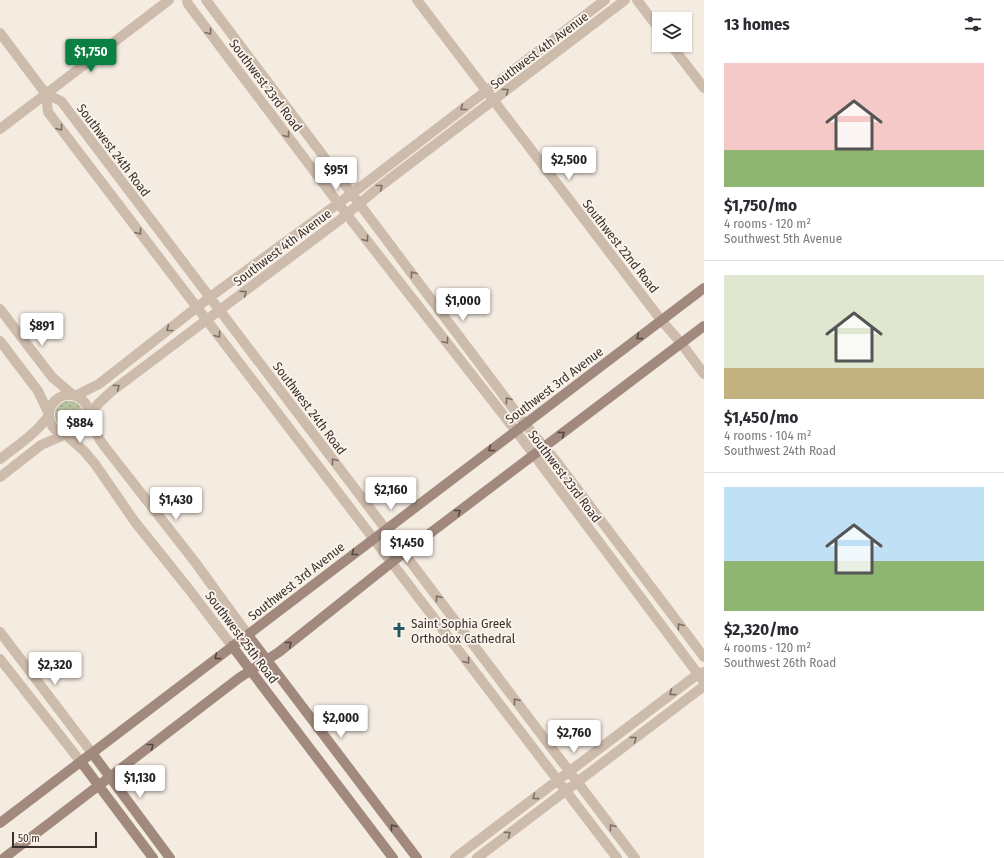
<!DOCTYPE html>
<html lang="en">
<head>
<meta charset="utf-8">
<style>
  :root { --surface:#fff; --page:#f7f7f7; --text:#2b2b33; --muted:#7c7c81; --line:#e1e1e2; --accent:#0b8043 }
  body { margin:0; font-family:"Fira Sans Condensed",sans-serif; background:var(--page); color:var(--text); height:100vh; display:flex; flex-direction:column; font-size:15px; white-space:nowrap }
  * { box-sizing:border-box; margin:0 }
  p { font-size:13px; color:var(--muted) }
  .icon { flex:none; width:22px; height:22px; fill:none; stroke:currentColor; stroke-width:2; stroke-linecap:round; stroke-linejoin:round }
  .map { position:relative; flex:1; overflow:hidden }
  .side { display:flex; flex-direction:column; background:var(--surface); width:300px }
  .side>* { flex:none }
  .buttons { position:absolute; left:652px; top:12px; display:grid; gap:8px }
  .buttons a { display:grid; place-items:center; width:40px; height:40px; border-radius:0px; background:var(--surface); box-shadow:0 1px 3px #0004; font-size:20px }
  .scale { position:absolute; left:12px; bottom:10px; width:85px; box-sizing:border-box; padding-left:4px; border:2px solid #3b302b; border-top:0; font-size:11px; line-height:14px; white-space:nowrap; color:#3b302b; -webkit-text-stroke:3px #fbf5ee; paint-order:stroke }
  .price { position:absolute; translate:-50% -34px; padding:0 9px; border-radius:4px; background:#fff; color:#222; font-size:13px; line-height:26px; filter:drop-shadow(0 1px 2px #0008) }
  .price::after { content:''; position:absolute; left:50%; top:24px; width:12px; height:9px; margin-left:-6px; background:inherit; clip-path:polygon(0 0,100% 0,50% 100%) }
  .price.current { background:var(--accent); color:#fff }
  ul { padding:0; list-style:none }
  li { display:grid; align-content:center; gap:8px; height:212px; padding:0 20px }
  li+li { border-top:1px solid var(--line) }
  li span { display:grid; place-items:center; height:124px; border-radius:0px; color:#555 }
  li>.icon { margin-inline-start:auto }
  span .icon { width:72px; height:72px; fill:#fffc; stroke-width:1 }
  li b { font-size:17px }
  h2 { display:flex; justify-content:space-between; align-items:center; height:48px; padding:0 20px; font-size:17px }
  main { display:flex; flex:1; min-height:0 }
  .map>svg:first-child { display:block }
  .grass { fill:url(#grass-dots) }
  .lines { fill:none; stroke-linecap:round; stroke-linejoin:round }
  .street { stroke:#cdbbac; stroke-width:10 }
  .secondary { stroke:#a18a7d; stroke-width:10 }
  .oneway { stroke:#7d6f65 }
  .oneway2 { stroke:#544640 }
  .labels { text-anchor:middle; stroke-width:3.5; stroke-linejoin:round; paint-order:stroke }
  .street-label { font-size:13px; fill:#3b302b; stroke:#fbf5ee }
  .poi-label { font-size:13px; fill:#3b302b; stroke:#fbf5ee; text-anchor:start }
</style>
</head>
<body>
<main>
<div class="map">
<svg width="704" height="858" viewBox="0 0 704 858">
  <defs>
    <pattern id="grass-dots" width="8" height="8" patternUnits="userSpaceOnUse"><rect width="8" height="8" fill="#b8c4a0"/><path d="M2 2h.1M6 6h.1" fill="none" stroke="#97a083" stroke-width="1.8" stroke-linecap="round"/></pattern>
  </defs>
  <rect width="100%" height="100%" fill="#f4ebe1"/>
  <path class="grass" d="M55 415a14 14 0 1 1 28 0a14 14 0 1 1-28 0Z"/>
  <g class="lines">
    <path class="street" d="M187,0l1,4 163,216 165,211 188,251
      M206,0l319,424 31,37 148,196
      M417,0l244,320 20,23 23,31
      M637,0l22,29
      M0,33l46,61 15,7 574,757
      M671,45l33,43
      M46,94l2,18c189,249 380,497 569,746
      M0,129l169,-129
      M0,309l52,68 21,18
      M0,341l38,50 11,23
      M49 415a20 20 0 1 1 40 0a20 20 0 1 1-40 0Z
      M75,396l24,-12 111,-87 148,-108 247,-189
      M89,414l11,-12 12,-11 229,-172 37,-31 247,-188
      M89,418l11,22 5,7 90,115 53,73
      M66,435l18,16 11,13 40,58 53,66 44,58
      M0,459c18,-14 36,-25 49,-44
      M0,477l41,-32 23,-10
      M0,632l92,121
      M0,659l81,103
      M455,858l243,-184 6,-2
      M477,858l227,-172"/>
    <path class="secondary" d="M248,635l169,223
      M232,646c54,71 107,142 161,212
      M92,753l78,105
      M81,762l72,96
      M0,823l704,-535
      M4,858l235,-180 40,-26 113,-90 312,-236"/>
  </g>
  <defs><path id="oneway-chevron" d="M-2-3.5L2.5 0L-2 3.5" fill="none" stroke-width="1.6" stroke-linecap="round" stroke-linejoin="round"/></defs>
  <g class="oneway">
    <use href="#oneway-chevron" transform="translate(209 32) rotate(53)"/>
    <use href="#oneway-chevron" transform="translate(506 91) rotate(-37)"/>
    <use href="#oneway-chevron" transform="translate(463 108) rotate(142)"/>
    <use href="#oneway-chevron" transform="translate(60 128) rotate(53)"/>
    <use href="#oneway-chevron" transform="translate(287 135) rotate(53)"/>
    <use href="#oneway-chevron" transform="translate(380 187) rotate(-38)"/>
    <use href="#oneway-chevron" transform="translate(139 232) rotate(53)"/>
    <use href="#oneway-chevron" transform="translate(366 239) rotate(52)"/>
    <use href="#oneway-chevron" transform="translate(413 274) rotate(-127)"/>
    <use href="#oneway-chevron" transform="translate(244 293) rotate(-37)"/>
    <use href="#oneway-chevron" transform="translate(169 329) rotate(142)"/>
    <use href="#oneway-chevron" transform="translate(218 335) rotate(53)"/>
    <use href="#oneway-chevron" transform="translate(446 341) rotate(52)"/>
    <use href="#oneway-chevron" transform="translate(117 387) rotate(-37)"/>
    <use href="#oneway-chevron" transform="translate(508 400) rotate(-127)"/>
    <use href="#oneway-chevron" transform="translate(334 461) rotate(-127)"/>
    <use href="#oneway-chevron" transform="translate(438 598) rotate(-127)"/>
    <use href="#oneway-chevron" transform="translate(680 626) rotate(-127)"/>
    <use href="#oneway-chevron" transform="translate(467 661) rotate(53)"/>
    <use href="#oneway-chevron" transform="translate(672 693) rotate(143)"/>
    <use href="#oneway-chevron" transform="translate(516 701) rotate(-127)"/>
    <use href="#oneway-chevron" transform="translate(634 739) rotate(-37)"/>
    <use href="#oneway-chevron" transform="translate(535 797) rotate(143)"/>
    <use href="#oneway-chevron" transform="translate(612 827) rotate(-127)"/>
    <use href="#oneway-chevron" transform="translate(508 834) rotate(-37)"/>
  </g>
  <g class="oneway2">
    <use href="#oneway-chevron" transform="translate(639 337) rotate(143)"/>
    <use href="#oneway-chevron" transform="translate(562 434) rotate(-37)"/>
    <use href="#oneway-chevron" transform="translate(491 449) rotate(143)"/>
    <use href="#oneway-chevron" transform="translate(458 512) rotate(-36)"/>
    <use href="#oneway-chevron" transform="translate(354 553) rotate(142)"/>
    <use href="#oneway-chevron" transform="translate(289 644) rotate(-39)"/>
    <use href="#oneway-chevron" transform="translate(217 657) rotate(143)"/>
    <use href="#oneway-chevron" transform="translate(151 746) rotate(-38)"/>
    <use href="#oneway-chevron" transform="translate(393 827) rotate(-127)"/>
  </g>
  <defs>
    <symbol id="church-bare" viewBox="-9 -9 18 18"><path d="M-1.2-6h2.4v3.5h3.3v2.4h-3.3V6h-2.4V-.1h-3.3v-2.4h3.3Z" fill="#1f5a5e" stroke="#fbf5ee" stroke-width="2.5" paint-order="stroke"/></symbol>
  </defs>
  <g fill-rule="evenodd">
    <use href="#church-bare" x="388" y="619" width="22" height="22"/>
  </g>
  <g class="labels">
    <g class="street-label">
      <text transform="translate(539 50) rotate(-37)" y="5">Southwest 4th Avenue</text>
      <text transform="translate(266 85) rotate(53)" y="5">Southwest 23rd Road</text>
      <text transform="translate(114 150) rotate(53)" y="5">Southwest 24th Road</text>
      <text transform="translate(621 246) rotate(52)" y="5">Southwest 22nd Road</text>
      <text transform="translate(282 247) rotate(-37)" y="5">Southwest 4th Avenue</text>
      <text transform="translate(554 385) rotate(-37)" y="5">Southwest 3rd Avenue</text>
      <text transform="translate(310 408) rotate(53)" y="5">Southwest 24th Road</text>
      <text transform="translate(565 476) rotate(53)" y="5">Southwest 23rd Road</text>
      <text transform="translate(296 581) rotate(-38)" y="5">Southwest 3rd Avenue</text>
      <text transform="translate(242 637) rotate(53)" y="5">Southwest 25th Road</text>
    </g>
    <g class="poi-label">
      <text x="411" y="628">Saint Sophia Greek<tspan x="411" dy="15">Orthodox Cathedral</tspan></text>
    </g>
  </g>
</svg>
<div class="buttons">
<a><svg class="icon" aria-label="layers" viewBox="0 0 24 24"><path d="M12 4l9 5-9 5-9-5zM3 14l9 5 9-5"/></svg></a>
</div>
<div class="scale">50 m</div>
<b class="price current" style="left:91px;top:73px">$1,750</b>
<b class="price" style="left:569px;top:181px">$2,500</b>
<b class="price" style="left:336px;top:191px">$951</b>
<b class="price" style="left:463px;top:322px">$1,000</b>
<b class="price" style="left:42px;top:347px">$891</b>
<b class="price" style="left:80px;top:444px">$884</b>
<b class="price" style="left:391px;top:511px">$2,160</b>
<b class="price" style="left:176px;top:521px">$1,430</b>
<b class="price" style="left:407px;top:564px">$1,450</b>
<b class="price" style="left:55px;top:686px">$2,320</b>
<b class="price" style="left:341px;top:739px">$2,000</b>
<b class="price" style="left:574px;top:754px">$2,760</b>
<b class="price" style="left:140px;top:799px">$1,130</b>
</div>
<section class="side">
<h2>13 homes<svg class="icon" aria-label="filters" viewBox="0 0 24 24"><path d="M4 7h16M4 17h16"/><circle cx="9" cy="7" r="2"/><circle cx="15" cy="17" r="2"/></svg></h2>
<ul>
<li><span style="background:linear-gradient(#f6c9c9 70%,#8fb573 0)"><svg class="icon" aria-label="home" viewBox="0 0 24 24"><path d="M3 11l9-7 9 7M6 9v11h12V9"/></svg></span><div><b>$1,750/mo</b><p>4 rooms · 120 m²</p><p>Southwest 5th Avenue</p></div></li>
<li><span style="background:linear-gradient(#dfe7d0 75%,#c2b280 0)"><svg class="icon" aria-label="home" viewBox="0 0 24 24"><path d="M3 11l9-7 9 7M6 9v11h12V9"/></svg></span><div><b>$1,450/mo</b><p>4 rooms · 104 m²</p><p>Southwest 24th Road</p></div></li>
<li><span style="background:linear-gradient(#bfe0f5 60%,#8fb573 0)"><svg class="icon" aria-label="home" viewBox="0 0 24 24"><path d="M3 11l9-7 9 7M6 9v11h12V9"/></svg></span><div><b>$2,320/mo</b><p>4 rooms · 120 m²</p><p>Southwest 26th Road</p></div></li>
</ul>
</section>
</main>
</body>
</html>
